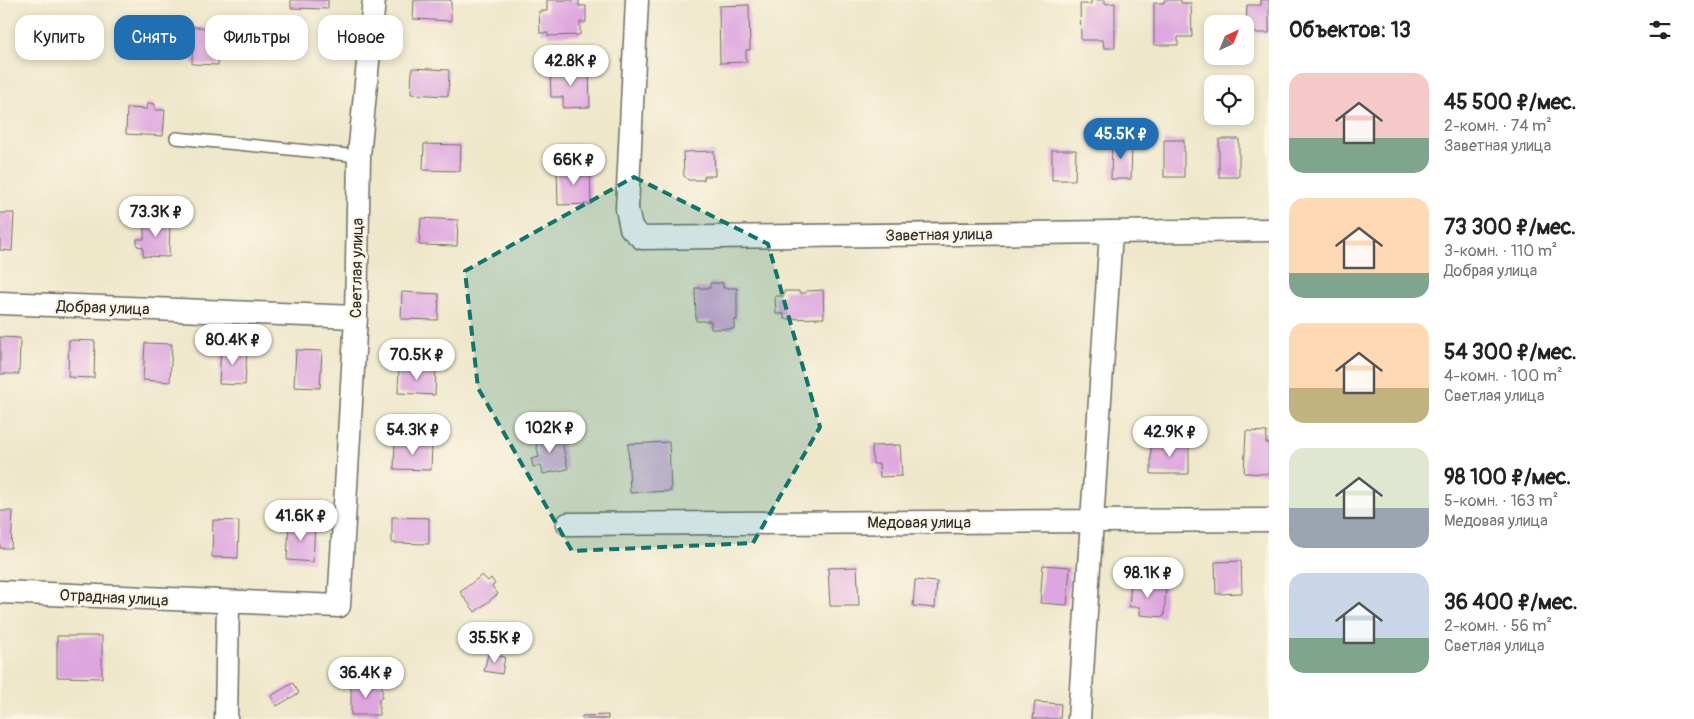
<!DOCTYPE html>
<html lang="ru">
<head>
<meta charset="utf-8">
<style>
  :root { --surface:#fff; --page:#f6f6f6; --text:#222; --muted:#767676; --accent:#1f6fb2 }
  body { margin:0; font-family:Pangolin,sans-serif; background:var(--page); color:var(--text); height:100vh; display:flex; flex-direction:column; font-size:19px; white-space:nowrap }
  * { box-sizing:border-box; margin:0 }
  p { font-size:16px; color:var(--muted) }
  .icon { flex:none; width:28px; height:28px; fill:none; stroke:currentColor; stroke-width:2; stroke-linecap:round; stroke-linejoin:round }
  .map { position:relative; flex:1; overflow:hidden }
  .sheet { display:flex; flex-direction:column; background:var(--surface); width:425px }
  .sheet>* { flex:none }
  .guide { position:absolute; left:15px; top:15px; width:475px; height:45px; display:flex; gap:10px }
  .needle { width:32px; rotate:43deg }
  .controls { position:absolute; left:1204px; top:15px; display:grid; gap:10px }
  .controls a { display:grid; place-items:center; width:50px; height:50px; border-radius:10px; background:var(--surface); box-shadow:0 2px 8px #0003; font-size:25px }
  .price { position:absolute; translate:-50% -42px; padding:0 11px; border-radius:18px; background:#fff; color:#222; font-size:16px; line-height:32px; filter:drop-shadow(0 1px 2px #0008) }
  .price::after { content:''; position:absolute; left:50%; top:30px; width:15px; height:11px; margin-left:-8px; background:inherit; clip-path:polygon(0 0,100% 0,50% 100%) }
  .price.active { background:var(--accent); color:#fff }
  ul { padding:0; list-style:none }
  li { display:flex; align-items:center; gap:15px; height:125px; padding:0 20px }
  li span { display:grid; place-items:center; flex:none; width:140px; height:100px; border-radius:15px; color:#555 }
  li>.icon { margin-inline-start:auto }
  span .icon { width:60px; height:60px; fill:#fffc; stroke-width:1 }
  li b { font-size:21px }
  h2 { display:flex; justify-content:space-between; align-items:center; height:60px; padding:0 20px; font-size:21px }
  .tag { padding:0 18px; border-radius:15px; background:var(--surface); box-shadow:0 2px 8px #0003; font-size:18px; line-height:45px }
  .tag.active { background:var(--accent); color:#fff }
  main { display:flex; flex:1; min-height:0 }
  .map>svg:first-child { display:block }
  .building { fill:#dda6df }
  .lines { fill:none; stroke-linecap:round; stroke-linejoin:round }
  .lane-casing { stroke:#6f6d63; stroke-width:14 }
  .street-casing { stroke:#6f6d63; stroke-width:25 }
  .lane { stroke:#fff; stroke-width:11 }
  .street { stroke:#fff; stroke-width:22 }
  .marked { fill:#0f766e; fill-opacity:0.2; stroke:#0f766e; stroke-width:4; stroke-dasharray:10 6; stroke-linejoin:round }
  .labels { text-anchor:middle; stroke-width:5; stroke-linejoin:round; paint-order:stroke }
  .street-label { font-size:16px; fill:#2b2b2b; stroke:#fcf5e5 }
</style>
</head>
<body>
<main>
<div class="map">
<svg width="1269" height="719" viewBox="0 0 1269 719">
  <rect width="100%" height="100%" fill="#fcf5e5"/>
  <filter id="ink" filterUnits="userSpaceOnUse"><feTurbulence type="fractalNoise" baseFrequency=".02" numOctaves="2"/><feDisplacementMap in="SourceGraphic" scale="10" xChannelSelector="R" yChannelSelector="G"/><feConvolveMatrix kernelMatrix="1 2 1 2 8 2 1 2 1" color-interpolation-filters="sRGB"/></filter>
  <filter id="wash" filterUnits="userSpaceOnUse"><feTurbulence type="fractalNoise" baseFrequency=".0096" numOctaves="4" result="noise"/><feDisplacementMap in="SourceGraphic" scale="20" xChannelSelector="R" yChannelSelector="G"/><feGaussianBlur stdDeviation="1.12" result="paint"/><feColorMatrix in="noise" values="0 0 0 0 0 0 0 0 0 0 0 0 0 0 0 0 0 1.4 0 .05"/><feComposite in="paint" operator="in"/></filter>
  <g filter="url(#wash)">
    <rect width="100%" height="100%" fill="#eee7ca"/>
    <g id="blocks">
      <path class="building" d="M291,0h37v9l-37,-1z
        M414,0h37v21l-38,-2z
        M547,0h32v6h7v16h-6v13l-32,1v-3h-8l-1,-22h8z
        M1091,0h14v4l10,-1v45h-11l-1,-8h-22l-1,-36h11z
        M1164,0h17v3h10l1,34h-14v8h-24v-42h10z
        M1261,0h8v33h-23l1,-28h14z
        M749,5l1,45h-4v12l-26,1 -1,-57z
        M193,27l26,1 -1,37 -26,-1z
        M412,68l37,2 -1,26 -37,-2z
        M589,68l1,39 -27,1v-11h-12l-1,-28z
        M148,103l7,1v6h10l-2,26 -37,-2 1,-26 20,1z
        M1219,139h20v38h-20z
        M1164,140h20v37h-20z
        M1112,141l20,1 -1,37h-20z
        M424,144l37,1 -1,26 -37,-1z
        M1052,150h24l-1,30h-23z
        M714,151l1,25h-11v4h-16l-4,-4 -1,-24z
        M590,168l1,36 -33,1 -1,-36z
        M0,213h14l-2,38 -12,-1z
        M421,218l37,2 -1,26 -38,-1z
        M144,219l26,1 -1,37 -26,-1v-9l-6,-1v-7h7z
        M710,283h13v5h14v32h-3v9h-23v-8h-15l-1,-33h15z
        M823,290l1,28 -40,1v-5h-8l-1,-18h9v-5h15v2h7v-2z
        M402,292l37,2 -1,26 -37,-1z
        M0,337l20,1 -1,36h-19z
        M69,340l26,1 -1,37 -26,-1z
        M145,343l27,1 -2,38 -27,-2z
        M221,347l26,1 -2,37 -26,-1z
        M296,350l26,1 -2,37 -26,-1z
        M399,367l37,2 -1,26 -37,-2z
        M1246,431l21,1 -1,11h3v31l-25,-1z
        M560,433l8,36 -25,5 -2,-9 -8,2 -2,-8 8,-2 -4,-18z
        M1189,441v33h-38v-32z
        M395,442l37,2 -1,26 -37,-1z
        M669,442l2,49 -41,2 -2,-49z
        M900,445l2,31 -22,1 -1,-13h-6l-1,-18z
        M0,511h13l-2,37h-11z
        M392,517l37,1v26l-37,-1z
        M213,520l26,1 -1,37 -26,-1z
        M289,523l26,1 -2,38 -26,-2z
        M1241,561l1,32 -26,1 -1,-32z
        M1043,565l27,2 -3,38 -27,-2z
        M857,567l2,39h-29l-2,-38z
        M482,575l6,6 3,-3 4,6 -3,2 6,8 -23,18 -15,-20z
        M915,580l22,2 -2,26 -22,-2z
        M1131,582l35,3 -2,32 -24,-2v-8h-11z
        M57,636h45v42l-45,-1z
        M488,654l17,3 -3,17 -18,-3z
        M293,683l6,10 -22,13 -6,-10z
        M351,684h31v14h-3v17h-28z
        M1035,702l26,2 -1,15h-27z
        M608,715v4h-26v-3z"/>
    </g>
  </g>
  <g filter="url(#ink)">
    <use href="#blocks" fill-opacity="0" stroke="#6f6d63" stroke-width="1"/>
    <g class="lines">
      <defs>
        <path id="lane" d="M176,138l183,18"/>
        <path id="street" d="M637,0l-10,209 4,19 11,10 627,-8
          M0,303l356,14
          M568,524l701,-4
          M0,592l339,14 17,-289 3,-161 15,-156
          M226,719l2,-117
          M1079,719l32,-487"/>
      </defs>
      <use href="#lane" class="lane-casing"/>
      <use href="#street" class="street-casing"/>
      <use href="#lane" class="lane"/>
      <use href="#street" class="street"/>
    </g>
  </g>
  <path class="marked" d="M634,177l134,67 52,183 -67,116 -181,8 -94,-163 -13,-117z"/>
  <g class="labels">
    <g class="street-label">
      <text transform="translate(939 234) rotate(-1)" y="6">Заветная улица</text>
      <text transform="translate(356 268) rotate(-89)" y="6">Светлая улица</text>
      <text transform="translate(103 307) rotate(2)" y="6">Добрая улица</text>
      <text x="919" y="528">Медовая улица</text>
      <text transform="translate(114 597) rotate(3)" y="6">Отрадная улица</text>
    </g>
  </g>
</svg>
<div class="controls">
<a><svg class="needle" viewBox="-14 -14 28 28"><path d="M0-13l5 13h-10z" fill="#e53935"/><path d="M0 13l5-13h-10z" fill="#767676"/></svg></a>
<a><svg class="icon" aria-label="locate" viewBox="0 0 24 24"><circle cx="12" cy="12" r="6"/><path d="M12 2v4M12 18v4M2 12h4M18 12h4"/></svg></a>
</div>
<b class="price" style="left:571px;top:87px">42.8K ₽</b>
<b class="price active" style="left:1121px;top:160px">45.5K ₽</b>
<b class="price" style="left:574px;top:186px">66K ₽</b>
<b class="price" style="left:156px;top:238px">73.3K ₽</b>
<b class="price" style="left:233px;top:366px">80.4K ₽</b>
<b class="price" style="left:417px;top:381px">70.5K ₽</b>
<b class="price" style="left:550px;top:454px">102K ₽</b>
<b class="price" style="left:413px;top:456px">54.3K ₽</b>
<b class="price" style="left:1170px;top:458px">42.9K ₽</b>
<b class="price" style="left:301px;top:542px">41.6K ₽</b>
<b class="price" style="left:1148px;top:599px">98.1K ₽</b>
<b class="price" style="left:495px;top:664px">35.5K ₽</b>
<b class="price" style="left:366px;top:699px">36.4K ₽</b>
<div class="guide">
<a class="tag">Купить</a>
<a class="tag active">Снять</a>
<a class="tag">Фильтры</a>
<a class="tag">Новое</a>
</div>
</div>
<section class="sheet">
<h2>Объектов: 13<svg class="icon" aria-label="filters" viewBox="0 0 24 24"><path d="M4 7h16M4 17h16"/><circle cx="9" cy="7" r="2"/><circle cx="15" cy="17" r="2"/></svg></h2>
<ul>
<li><span style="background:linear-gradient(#f6c9c9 65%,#7fa58c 0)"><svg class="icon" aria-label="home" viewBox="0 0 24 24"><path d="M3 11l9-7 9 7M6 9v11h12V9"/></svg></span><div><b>45 500 ₽/мес.</b><p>2-комн. · 74 m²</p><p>Заветная улица</p></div></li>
<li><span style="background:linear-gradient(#ffd9b3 75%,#7fa58c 0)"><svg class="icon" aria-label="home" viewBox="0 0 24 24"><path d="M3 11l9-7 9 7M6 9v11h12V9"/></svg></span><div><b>73 300 ₽/мес.</b><p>3-комн. · 110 m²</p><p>Добрая улица</p></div></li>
<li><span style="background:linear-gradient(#ffd9b3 65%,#c2b280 0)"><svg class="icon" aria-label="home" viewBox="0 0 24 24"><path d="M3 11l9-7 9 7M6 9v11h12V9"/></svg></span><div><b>54 300 ₽/мес.</b><p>4-комн. · 100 m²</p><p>Светлая улица</p></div></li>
<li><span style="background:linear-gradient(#dfe7d0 60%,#9aa5b1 0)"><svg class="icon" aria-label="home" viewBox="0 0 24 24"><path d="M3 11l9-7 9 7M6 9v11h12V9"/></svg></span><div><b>98 100 ₽/мес.</b><p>5-комн. · 163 m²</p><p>Медовая улица</p></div></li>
<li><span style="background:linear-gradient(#c9d6e8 65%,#7fa58c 0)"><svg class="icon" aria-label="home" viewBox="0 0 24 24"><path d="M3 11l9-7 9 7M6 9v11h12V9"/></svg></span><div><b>36 400 ₽/мес.</b><p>2-комн. · 56 m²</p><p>Светлая улица</p></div></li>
</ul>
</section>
</main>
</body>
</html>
